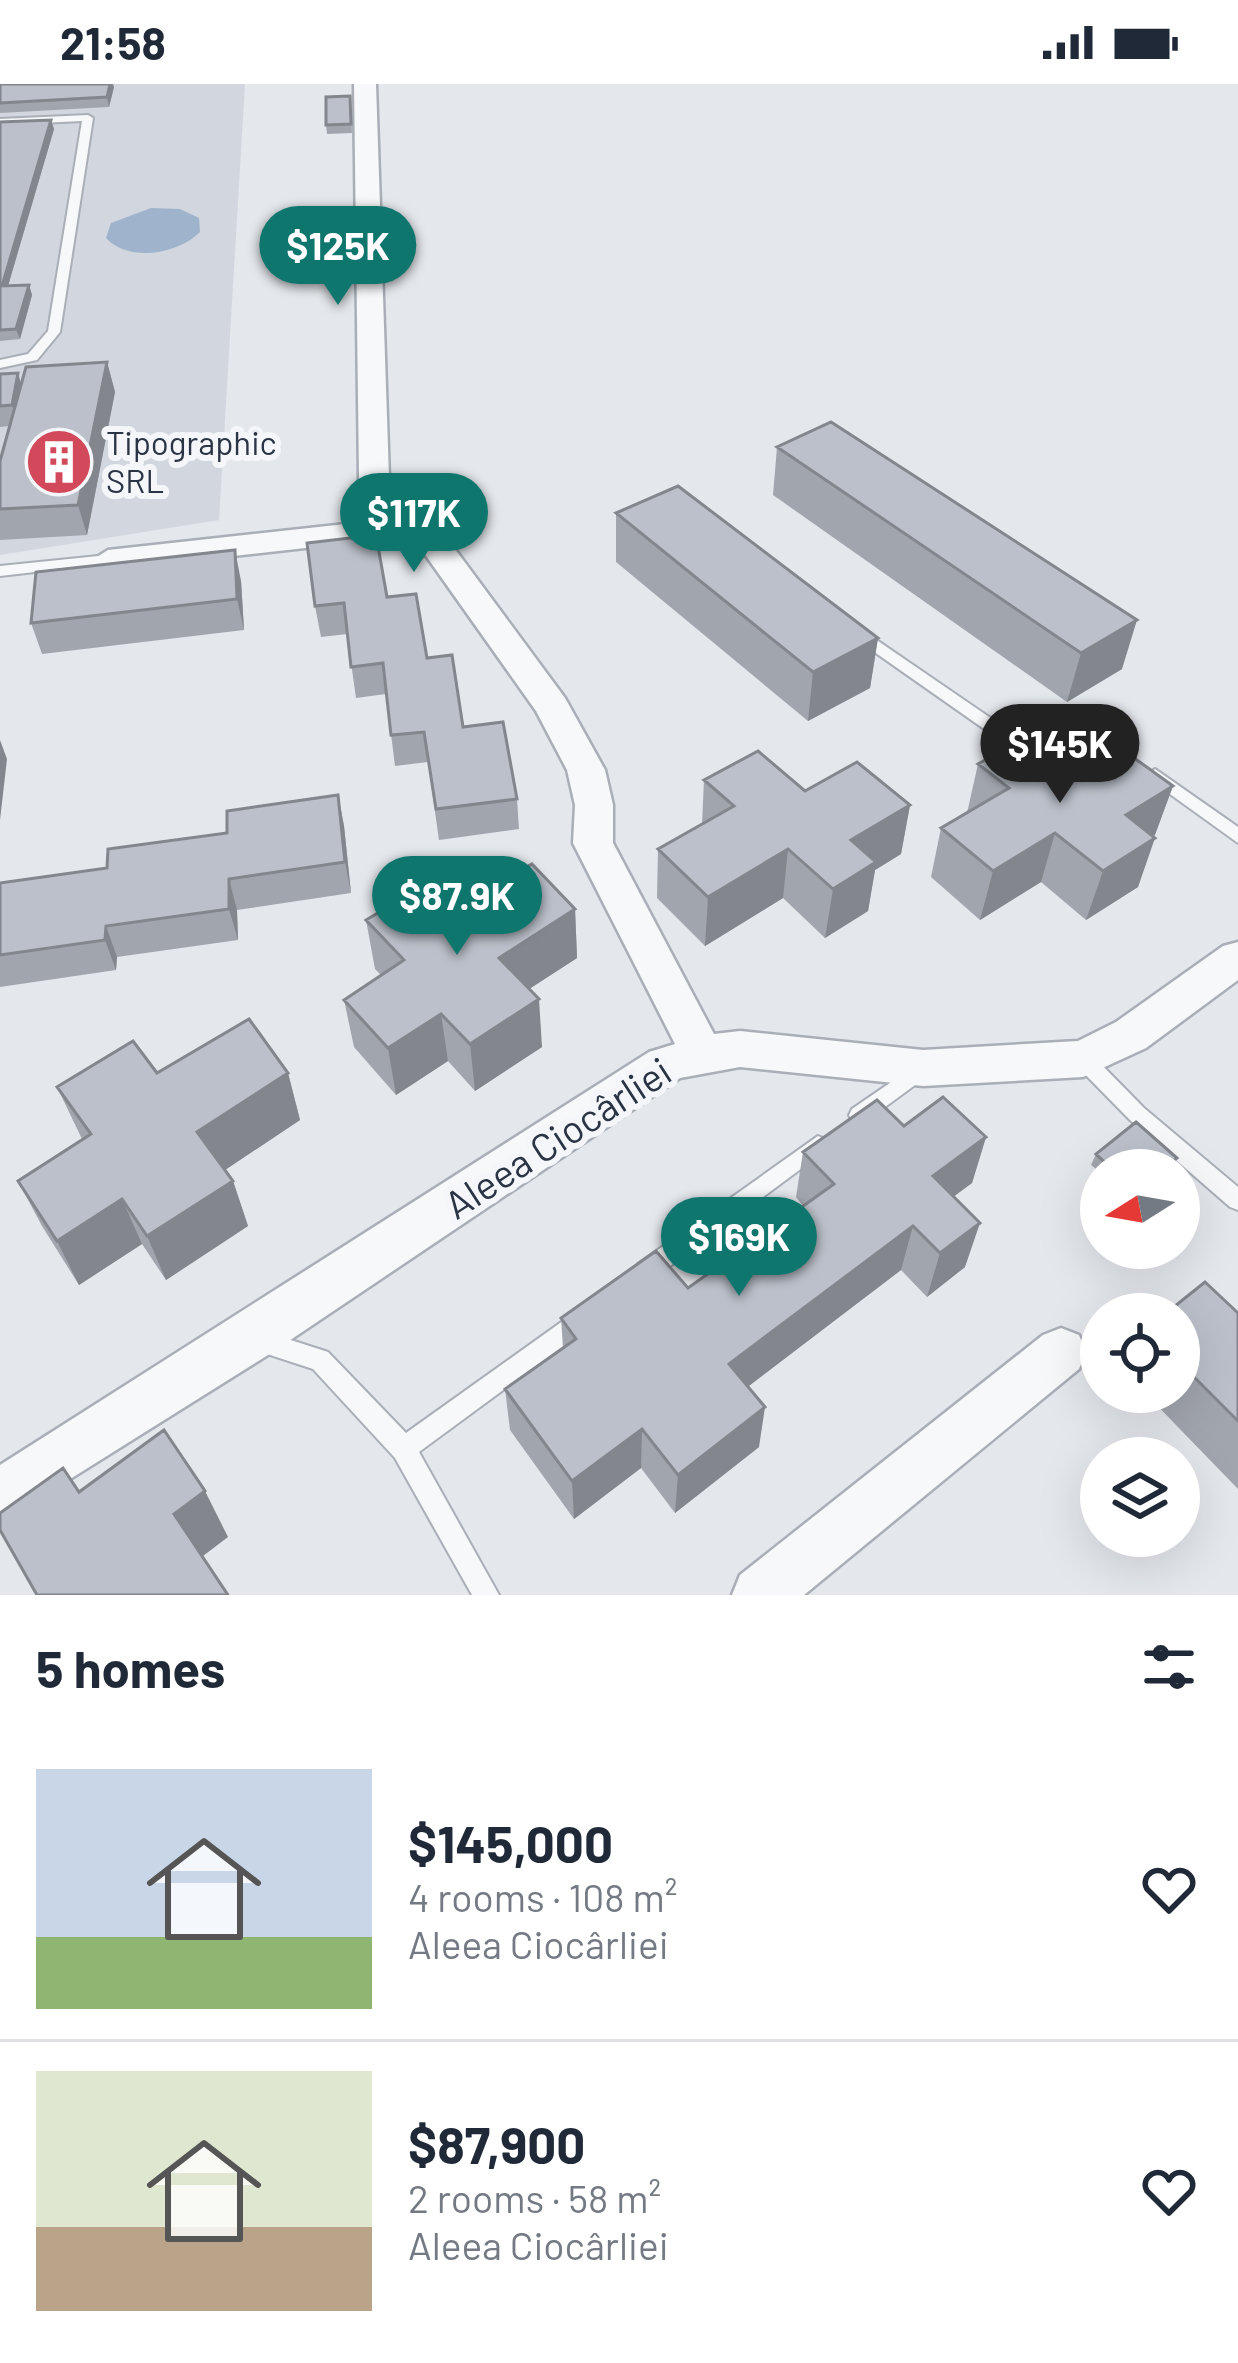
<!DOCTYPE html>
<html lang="en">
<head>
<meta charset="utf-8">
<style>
  :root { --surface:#fff; --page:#f6f6f7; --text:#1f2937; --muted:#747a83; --line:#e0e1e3; --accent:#0f766e }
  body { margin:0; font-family:Barlow,sans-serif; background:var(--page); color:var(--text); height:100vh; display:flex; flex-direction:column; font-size:45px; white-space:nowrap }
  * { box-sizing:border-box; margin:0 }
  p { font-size:39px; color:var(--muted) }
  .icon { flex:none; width:66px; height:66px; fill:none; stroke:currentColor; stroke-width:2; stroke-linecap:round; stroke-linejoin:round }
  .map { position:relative; height:1511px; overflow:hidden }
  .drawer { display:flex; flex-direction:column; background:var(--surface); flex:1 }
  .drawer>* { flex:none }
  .needle { width:78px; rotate:259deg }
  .tools { position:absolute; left:1080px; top:1065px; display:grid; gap:24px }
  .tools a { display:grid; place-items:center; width:120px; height:120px; border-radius:50%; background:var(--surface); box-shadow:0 12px 48px #0002; font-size:60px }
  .price { position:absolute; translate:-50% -102px; padding:0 27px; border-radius:42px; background:var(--accent); color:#fff; font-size:39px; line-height:78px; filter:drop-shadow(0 3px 6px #0008) }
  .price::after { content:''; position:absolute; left:50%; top:72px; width:36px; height:27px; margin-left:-18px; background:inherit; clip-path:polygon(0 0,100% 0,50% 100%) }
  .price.selected { background:#222; color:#fff }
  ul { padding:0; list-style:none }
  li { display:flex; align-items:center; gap:36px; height:300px; padding:0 36px }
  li+li { border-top:3px solid var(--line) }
  li span { display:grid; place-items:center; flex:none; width:336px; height:240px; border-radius:0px; color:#555 }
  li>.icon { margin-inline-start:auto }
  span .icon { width:144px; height:144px; fill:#fffc; stroke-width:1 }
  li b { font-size:51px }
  h2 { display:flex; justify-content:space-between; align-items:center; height:144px; padding:0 36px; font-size:51px }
  .status { display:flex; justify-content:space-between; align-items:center; height:84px; padding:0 60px; background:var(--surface); direction:ltr }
  .status svg { height:33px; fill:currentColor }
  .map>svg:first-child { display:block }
  .built { fill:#d2d6de }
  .water { fill:#9fb4cc }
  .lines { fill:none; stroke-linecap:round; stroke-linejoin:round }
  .lane-casing { stroke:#a9aeb7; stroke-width:4 }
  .street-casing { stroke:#a9aeb7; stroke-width:5 }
  .lane { fill:#f7f8fa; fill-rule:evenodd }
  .street { fill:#f7f8fa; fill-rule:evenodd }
  .wall { fill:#a1a5ae }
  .shaded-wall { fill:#83868d }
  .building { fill:#bbc0ca; stroke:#83868d; stroke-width:3 }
  .labels { text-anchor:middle; stroke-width:12; stroke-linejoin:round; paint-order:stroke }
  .far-poi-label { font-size:33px; fill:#2b3445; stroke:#f4f6f9; text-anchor:start }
  .street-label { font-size:39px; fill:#2b3445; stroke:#f4f6f9 }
</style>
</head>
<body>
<div class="status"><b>21:58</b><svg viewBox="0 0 49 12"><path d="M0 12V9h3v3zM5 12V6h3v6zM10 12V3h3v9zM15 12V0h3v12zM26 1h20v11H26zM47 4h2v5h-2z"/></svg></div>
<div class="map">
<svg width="1238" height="1511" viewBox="0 0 1238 1511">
  <rect width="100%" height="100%" fill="#e4e7ec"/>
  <path class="built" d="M61,0h184l-26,436 -219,35v-467z"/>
  <path class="water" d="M151,124l29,1 19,9 1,14c-22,22 -71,31 -94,6l5,-15z"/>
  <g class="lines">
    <defs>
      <path id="lane" d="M88,31l5,3 -33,214 -23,28 -37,8v-8l28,-6 20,-23 34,-210 -82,4v-6z
        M108,471l5,2v6l-113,13v-10z
        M859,544l168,115 85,11 9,6 -9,6 -95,-14 -164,-115 -2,-4 2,-4z
        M1155,685l83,58v16l-89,-64 -3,-4z
        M1083,967l7,2 54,55 94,79v23l-8,-3 -100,-87 -54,-55 -3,-6 3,-6z
        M919,979l7,2 3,6 -3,6 -60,44 -7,3 -7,-3 -3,-6 3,-6z
        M818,1052l7,3 4,6 -4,6 -171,127 -8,3 -8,-3 -3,-7 3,-7z
        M581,1224l8,3 4,8 -4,8 -170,125 80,143h-27l-77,-137 -82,-89 -61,-20 -4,-8 4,-8 8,-3 68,22 78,81z"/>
      <path id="street" d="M354,0h22l13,394 7,40h36l133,180 40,72 8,35v38l101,191 26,-3 183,19 155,-9 38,-19 107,-76 15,-4v38l-92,68 -63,29 -160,9 -183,-19 -60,11 -412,277 -268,168v-58l649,-413 26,-8 -102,-201 2,-38 -8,-35 -31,-59 -124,-175 -304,34 -16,-10 16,-10 256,-28 -5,-44z
        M1061,1244l18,7 7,17 -7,17 -275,226h-72l8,-20 303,-240z"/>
    </defs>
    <use href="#lane" class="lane-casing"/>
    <use href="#street" class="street-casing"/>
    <use href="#lane" class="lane"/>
    <use href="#street" class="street"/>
  </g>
  <path class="wall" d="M0,0l114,3 -5,20 -109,6z
    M351,22l1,27 -25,1 -1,-9z
    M51,36l3,9 -46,157 21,-1 3,10 -12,44 -20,2v-219z
    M107,278l8,30 -28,143 -87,5v-79l10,-35 -10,1v-53l21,10z
    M777,363l345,222 -55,33 -294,-207z
    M616,429l262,125 -8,50 -62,33 -192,-159z
    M241,497l3,49 -202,24 -11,-31z
    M387,513l40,61 36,69 54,72 2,30 -80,11 -11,-78 -33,4 -9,-72 -30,4 -9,-64 -26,3 -6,-31z
    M978,680l88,6 107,16 -19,50 -16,51 -52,33 -45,-38 -61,38 -49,-43 10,-49 26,-15z
    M704,696l206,25 -9,49 -26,16 -7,41 -43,27 -42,-40 -78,48 -48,-48 1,-49 44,-25z
    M338,711l6,31 7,67 -114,17 1,30 -121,17 -1,13 -116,17v-104l107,-15 120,-35z
    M454,825h121l2,49 -48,31 13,58 -67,44 -27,-30 -52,34 -42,-48 -10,-47 37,-25 -6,-6 -9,-49z
    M157,989h131l12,47 -75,50 8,11 15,45 -82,54 -24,-36 -63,41 -37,-59 -24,-45 64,-42 -25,-52z
    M904,1042l82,11 -14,46 -19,13 12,71 -38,30 -26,-27 -153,116 11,61 -84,66 -34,-45 -67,51 -64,-89 -5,-41 58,-41 -2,-30 127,-30 115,-82 -7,-9 7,-45z
    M1096,1070l81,4 -6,12h-70v3l-10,-8z
    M1238,1229v176l-94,-97h35v-78z"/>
  <path class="shaded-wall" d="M110,0h3l1,3 -5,20 -2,-10z
    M51,36l3,9 -49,167 -3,-10z
    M29,201l3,10 -12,44 -4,-10z
    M107,278l8,30 -28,143 -9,-30z
    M18,289l6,21 -6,32 -6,-21z
    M235,466l6,31 3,49 -7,-31z
    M1137,536l-15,49 -55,33 14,-49z
    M878,554l-8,50 -62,33 5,-49z
    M0,656l7,19 -7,61z
    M1173,702l-18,49 -46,29 17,-49z
    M338,711l6,31 7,67 -6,-31z
    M910,721l-9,49 -26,16 -7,41 -43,27 8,-49 18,-49z
    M1055,749l-14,49 -61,38 13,-49z
    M1155,754l-17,49 -52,33 17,-49z
    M788,765l-5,49 -78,48 3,-49z
    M229,795l8,31 1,30 -9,-31z
    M575,825l2,49 -74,48 -4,-48z
    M106,842l11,31 -1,13 -11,-30z
    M539,915l3,48 -67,44 -5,-47z
    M441,930l7,47 -52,34 -8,-47z
    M288,989l12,47 -87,58 -16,-46z
    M986,1053l-14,46 -51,38 12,-45z
    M233,1097l15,45 -82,54 -19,-44z
    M122,1115l20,45 -63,41 -22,-44z
    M980,1139l-15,44 -38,30 13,-44z
    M913,1142l-12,44 -177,135 5,-41z
    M765,1323l-6,40 -84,66 3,-38z
    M642,1345l-1,39 -67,51 -2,-38z
    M205,1407l23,46 -29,22 -25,-45z"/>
  <path class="building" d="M0,0h110l-3,13 -107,6z
    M350,12l1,28 -25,1v-28z
    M51,36l-49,166 27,-1 -13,44 -16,1v-208z
    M107,278l-29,143 -78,4v-48l26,-94z
    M18,289l-6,32 -12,1v-32z
    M831,338l306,198 -56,33 -304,-206z
    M678,402l200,152 -65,34 -197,-159z
    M376,451l11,62 29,-3 11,64 25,-3 11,72 40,-5 14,77 -81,10 -12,-77 -33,3 -8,-72 -32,4 -7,-64 -29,3 -8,-63z
    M235,466l2,49 -206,24 5,-51z
    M1024,654l42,32 46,-28 61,44 -47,29 29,23 -52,33 -48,-38 -62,38 -52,-43 68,-40 -31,-24z
    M758,667l47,40 52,-29 53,43 -59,35 25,22 -43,27 -45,-40 -80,48 -50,-48 76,-43 -30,-26z
    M338,711l7,67 -116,17v30l-123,17 -1,14 -105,15v-72l107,-15 1,-19 119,-16v-22z
    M532,780l43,45 -76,49 40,41 -69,45 -29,-30 -53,34 -44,-48 60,-40 -38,-40 62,-37 26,26z
    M249,935l39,54 -91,59 36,49 -86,55 -25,-37 -65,42 -39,-60 73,-47 -34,-47 76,-46 24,32z
    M943,1013l43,40 -53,39 47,47 -40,30 -27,-27 -184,138 36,43 -87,68 -36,-46 -70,52 -67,-92 71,-50 -15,-21 95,-67 32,37 146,-104 -31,-32 74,-52 27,26z
    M1136,1038l41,36 -14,12h-50l-17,-16z
    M1205,1198l33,31v108l-59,-59v-48h-14z
    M164,1346l41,61 -31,23 54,81h-191l-37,-65v-17l63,-45 16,24z"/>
  <defs>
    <symbol id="building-disc" viewBox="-11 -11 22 22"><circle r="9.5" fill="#d1495b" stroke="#f4f6f9"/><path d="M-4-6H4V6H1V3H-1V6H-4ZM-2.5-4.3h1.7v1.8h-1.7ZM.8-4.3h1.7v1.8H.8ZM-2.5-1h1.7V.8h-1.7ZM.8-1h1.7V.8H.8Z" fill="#fff"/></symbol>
  </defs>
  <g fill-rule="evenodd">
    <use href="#building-disc" x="21" y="340" width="76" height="76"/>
  </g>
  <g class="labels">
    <g class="far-poi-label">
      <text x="106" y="371">Tipographic<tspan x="106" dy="38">SRL</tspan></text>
    </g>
    <g class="street-label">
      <text transform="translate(558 1054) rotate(-33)" y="14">Aleea Ciocârliei</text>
    </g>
  </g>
</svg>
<div class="tools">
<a><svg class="needle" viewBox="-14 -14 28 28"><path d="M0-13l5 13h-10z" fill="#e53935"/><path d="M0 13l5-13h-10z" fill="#747a83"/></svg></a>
<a><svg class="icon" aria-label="locate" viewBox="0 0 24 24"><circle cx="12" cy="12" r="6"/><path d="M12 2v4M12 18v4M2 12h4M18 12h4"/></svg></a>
<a><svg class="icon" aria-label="layers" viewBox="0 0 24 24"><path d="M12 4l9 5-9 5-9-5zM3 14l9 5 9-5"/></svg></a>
</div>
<b class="price" style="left:338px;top:224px">$125K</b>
<b class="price" style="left:414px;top:491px">$117K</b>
<b class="price selected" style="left:1060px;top:722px">$145K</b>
<b class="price" style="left:457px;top:874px">$87.9K</b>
<b class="price" style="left:739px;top:1215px">$169K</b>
</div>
<section class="drawer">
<h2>5 homes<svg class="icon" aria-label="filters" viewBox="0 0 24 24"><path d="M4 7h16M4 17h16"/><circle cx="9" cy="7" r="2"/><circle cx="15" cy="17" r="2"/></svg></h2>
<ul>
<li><span style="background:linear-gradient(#c9d6e8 70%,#8fb573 0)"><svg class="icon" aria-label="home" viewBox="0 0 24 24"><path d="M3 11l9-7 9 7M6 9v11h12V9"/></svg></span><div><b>$145,000</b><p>4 rooms · 108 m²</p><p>Aleea Ciocârliei</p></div><svg class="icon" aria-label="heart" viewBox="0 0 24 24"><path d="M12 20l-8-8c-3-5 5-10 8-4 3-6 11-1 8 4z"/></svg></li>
<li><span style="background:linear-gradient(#dfe7d0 65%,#b9a48a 0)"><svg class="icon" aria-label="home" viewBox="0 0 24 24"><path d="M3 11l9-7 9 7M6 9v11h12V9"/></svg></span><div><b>$87,900</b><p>2 rooms · 58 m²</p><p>Aleea Ciocârliei</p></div><svg class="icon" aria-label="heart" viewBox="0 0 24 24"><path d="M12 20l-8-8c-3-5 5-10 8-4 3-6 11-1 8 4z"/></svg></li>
</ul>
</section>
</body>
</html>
